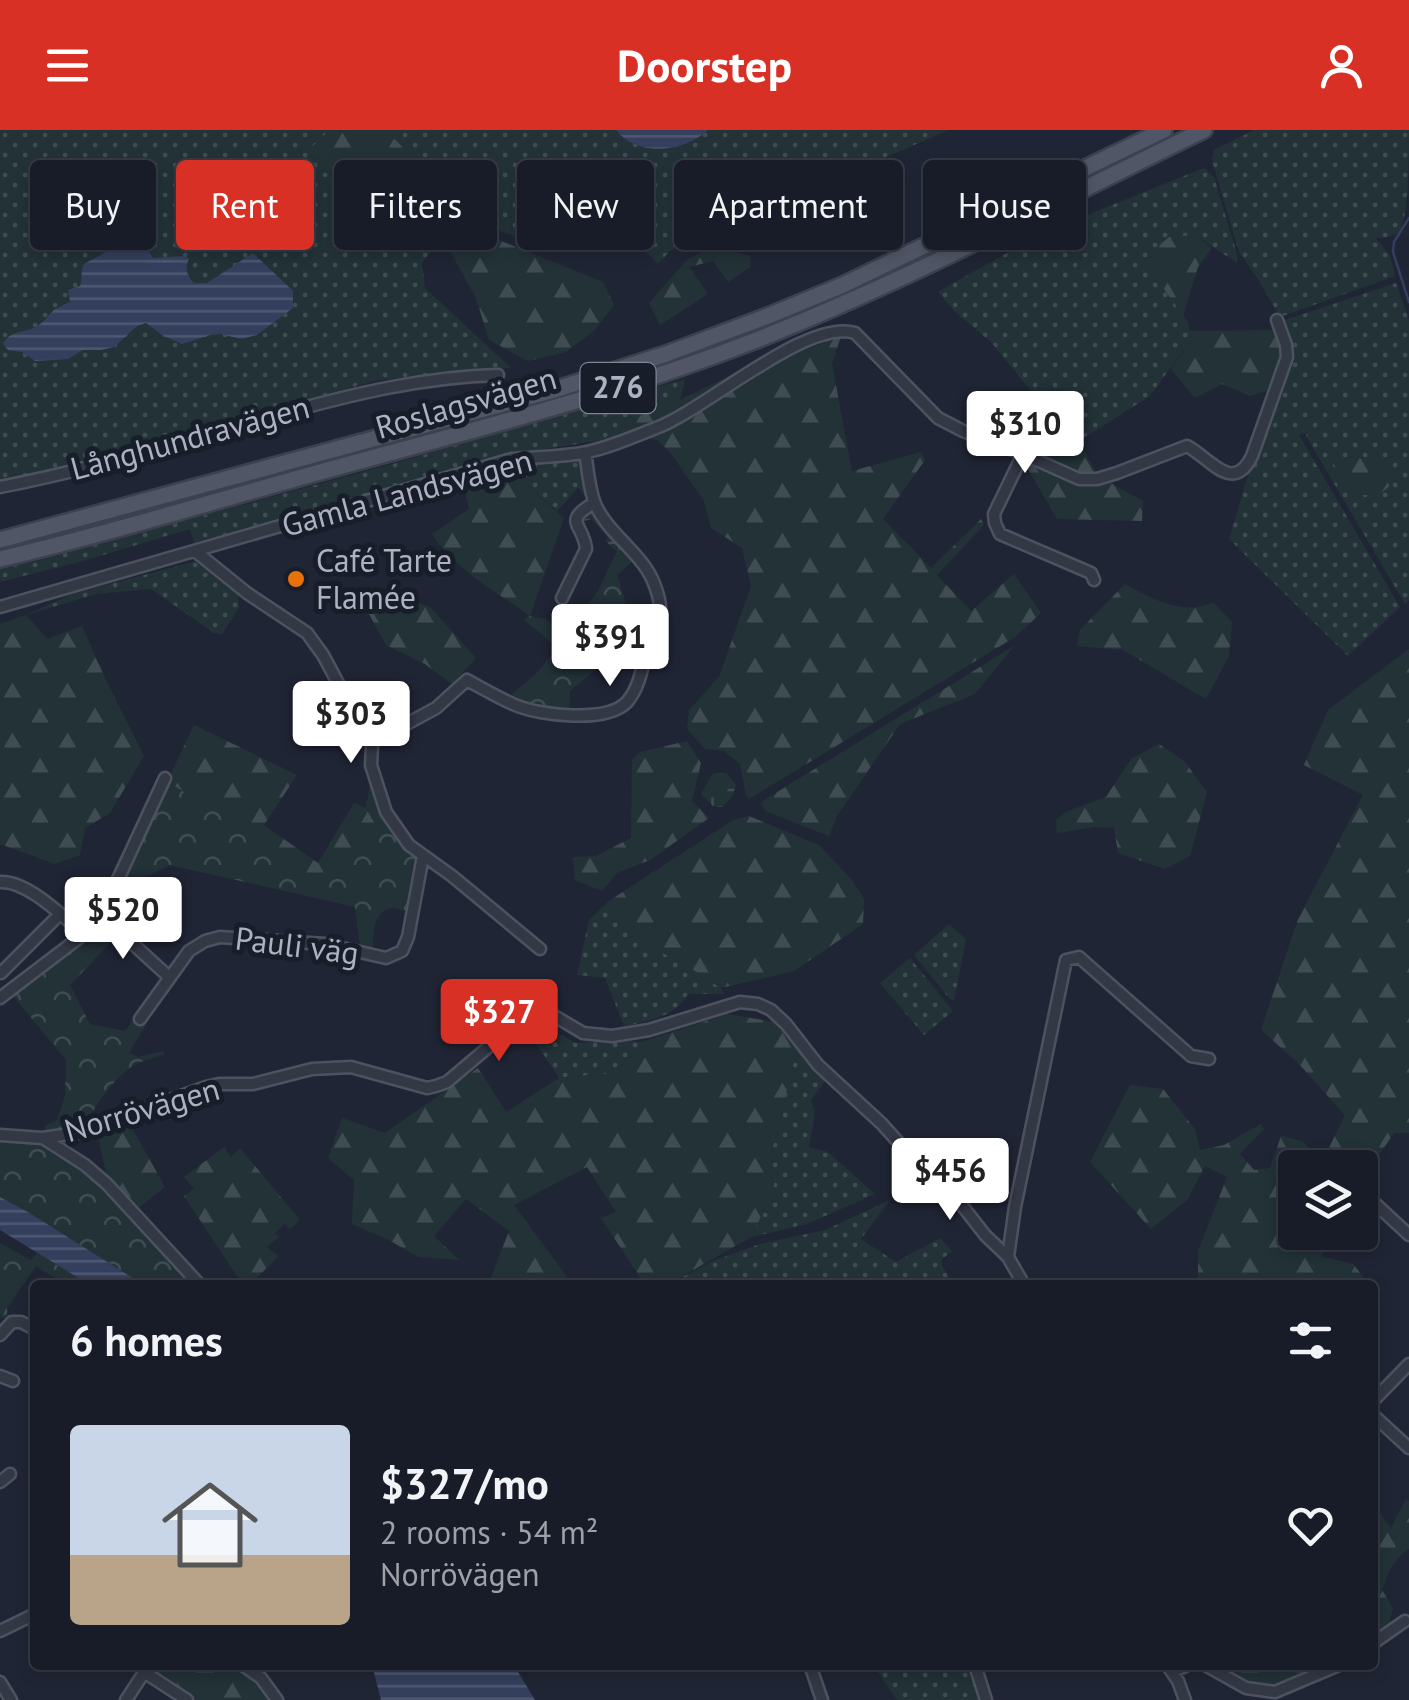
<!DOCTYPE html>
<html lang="en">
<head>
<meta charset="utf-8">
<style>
  :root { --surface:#181c28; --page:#252934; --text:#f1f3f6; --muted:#9fa1a8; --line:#363a45; --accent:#d93025 }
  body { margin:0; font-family:"PT Sans",sans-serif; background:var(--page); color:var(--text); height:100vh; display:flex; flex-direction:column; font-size:38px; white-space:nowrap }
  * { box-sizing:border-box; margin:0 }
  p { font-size:32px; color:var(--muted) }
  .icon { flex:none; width:55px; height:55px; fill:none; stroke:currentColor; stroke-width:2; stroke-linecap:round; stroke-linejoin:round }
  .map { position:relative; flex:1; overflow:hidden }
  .details { position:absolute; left:30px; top:1150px; width:1348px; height:390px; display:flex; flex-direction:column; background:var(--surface); border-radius:10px; box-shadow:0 5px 15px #0003,0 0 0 2px var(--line) }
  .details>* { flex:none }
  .hud { position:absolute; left:30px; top:30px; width:1350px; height:90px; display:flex; gap:20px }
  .buttons { position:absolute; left:1278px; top:1020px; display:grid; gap:20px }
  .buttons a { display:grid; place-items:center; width:100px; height:100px; border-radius:10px; background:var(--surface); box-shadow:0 5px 15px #0003,0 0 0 2px var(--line); font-size:50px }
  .price { position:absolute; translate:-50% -85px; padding:0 22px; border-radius:10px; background:#fff; color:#222; font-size:32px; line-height:65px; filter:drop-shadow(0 2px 5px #0008) }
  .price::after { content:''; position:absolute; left:50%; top:60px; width:30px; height:22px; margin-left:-15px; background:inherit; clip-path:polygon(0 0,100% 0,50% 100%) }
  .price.on { background:var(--accent); color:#fff }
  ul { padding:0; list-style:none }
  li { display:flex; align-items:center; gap:30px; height:250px; padding:0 40px }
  li span { display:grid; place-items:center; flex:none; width:280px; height:200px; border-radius:10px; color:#555 }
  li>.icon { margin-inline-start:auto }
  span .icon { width:120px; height:120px; fill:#fffc; stroke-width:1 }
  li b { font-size:42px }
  h2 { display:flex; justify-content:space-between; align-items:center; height:120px; padding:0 40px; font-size:42px }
  .chip { padding:0 35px; border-radius:10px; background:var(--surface); box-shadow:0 5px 15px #0003,0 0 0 2px var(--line); font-size:35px; line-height:90px }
  .chip.on { background:var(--accent); color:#fff }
  header { display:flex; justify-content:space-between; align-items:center; height:130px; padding:0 40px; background:var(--accent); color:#fff; font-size:45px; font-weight:600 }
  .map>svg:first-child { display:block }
  .grass { fill:url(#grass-dots) }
  .forest { fill:url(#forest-firs) }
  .wetland { fill:url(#wetland-marsh) }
  .park { fill:url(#park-crowns) }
  .water { fill:url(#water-rules) }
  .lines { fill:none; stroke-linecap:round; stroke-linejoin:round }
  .stream { stroke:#333f5c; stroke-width:2.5 }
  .street-casing { stroke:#4d5261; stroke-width:15 }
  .primary-casing { stroke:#3c414f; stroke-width:20 }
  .street { stroke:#333845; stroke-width:10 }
  .primary { stroke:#515666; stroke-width:15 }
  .food-dot { fill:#e8710a; stroke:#181d2a; stroke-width:4 }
  .labels { text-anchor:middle; stroke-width:10; stroke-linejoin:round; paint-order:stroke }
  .shield { fill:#181d2a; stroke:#808595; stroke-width:2.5 }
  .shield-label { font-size:30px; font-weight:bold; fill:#adb2c3 }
  .street-label { font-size:32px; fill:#adb2c3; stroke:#181d2a }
  .poi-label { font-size:32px; fill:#adb2c3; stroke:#181d2a; text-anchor:start }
</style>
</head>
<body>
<header><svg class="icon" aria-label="menu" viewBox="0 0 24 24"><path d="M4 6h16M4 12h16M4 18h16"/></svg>Doorstep<svg class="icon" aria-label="person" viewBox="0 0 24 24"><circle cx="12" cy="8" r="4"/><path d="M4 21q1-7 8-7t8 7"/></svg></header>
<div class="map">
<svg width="1409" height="1570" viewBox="0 0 1409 1570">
  <defs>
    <pattern id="grass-dots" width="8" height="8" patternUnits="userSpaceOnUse" patternTransform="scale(2.5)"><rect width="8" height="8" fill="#223237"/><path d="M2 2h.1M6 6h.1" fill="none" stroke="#3f4d52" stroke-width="1.8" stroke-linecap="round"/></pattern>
    <pattern id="forest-firs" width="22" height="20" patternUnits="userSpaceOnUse" patternTransform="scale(2.5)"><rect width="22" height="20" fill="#223237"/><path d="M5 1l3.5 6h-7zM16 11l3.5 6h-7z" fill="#3f4d52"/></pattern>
    <pattern id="wetland-marsh" width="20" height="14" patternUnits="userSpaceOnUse" patternTransform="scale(2.5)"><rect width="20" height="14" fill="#223237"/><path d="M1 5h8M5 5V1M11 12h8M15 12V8" fill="none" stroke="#3f4d52"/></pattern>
    <pattern id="park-crowns" width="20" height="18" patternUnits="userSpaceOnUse" patternTransform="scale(2.5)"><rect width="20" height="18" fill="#223237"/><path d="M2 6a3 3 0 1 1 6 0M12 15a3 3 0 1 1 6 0" fill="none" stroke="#3f4d52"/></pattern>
    <pattern id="water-rules" width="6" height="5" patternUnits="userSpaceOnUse" patternTransform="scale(2.5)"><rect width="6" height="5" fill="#333f5c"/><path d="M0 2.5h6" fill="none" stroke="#4e5872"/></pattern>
  </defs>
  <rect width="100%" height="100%" fill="#202535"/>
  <path class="grass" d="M0,0h949l-123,53 -66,33 -3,8 2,9 -23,7 -28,-7 -38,18 -12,13 -25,-26 -49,-22 -32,-2 -13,30 -62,-21 -27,5 -28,35 3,25 86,80 -132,12 -339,93 -40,9z
    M1184,0h10l-270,132 -156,68 -147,53 -621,171v-5l565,-153c127,-41 250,-89 371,-144 83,-39 165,-82 248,-122z
    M1254,0h155c0,23 0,88 -10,102 -6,5 -16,6 -23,6l14,18 5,20 -115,41 -22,-38 -19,-27 -27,-91 2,-11z
    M1204,38l10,9 23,77v9l-42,-28 -44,34 38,55 1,17 -40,55 -71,45 -23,-19 -65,-80 -36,-30 -17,-20 69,-39 40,-19 29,11 6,-1 7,-7 -2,-22z
    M1396,153l13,37v280l-4,4 -99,-168 1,-4 -8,3 101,172 -52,49 -119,-117 22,-74 32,-87 -1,-57z
    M685,249l-5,21 -45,18 -10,17c-36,9 -72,11 -107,19l-324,89 -4,-14 -107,32 -83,21v-13l37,-8 359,-98z
    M575,328l7,9 7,27 -2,3 -9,-9 -21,23 -43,-37 6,-9z
    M196,431l42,34 1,13 -17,26 -8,-1 -63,-44 -55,5 -70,21 47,-21z
    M609,771l38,45 31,14 43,28 3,6h-36c-12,22 -40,28 -64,32l-19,-48 -28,-3 12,-55z
    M949,794l17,15 -12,62 -4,-2 -36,-44z
    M910,828l43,53 -29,24 -44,-52z
    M548,898l28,15 40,-3 26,2 -28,31 -55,5 -29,-44z
    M797,919l29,31 -15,20 4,14 -6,33 19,5 47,42 -68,30 -56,13 23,-47 -2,-40z
    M890,1070l-29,39 35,23 44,-24 12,13 -10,8v7l10,16 -3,3h-282l46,-24 47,-17 65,-14z
    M873,1535h97l11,35h-84z"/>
  <path class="forest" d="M329,0h56l30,29 -18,48 -88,-57z
    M474,100l129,52 11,23 -19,25 -29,22 -38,9 -39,-21 -13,-42 -27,-49z
    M1195,105l17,13 -14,19 -15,49 -33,-47 -1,-15 20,-17z
    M712,117l39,9 -1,11 -22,15 -15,-21 -24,6 19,27 -48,31 -11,-22 39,-44z
    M1276,200l8,17 -17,44 -17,5 -28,-12 -27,14 -24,-29 19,-28 -1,-10z
    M841,206l-9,28 20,107 69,-19 4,8 -42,59 48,49 50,-49 3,6 -47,50 34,36 43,-37 27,39 -26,24 -266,162 -3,-3 -6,-32 -16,-13 -19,-2 -18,-20 2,-19 30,-33 32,-91 -9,-38 -31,-20 -7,-27 -34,-49 -13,-12 -32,-5 9,-17 46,-18 63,-31 2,14 32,-22z
    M1056,292l23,19 19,35 45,25 -1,20 -85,-2 -32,-55v-8z
    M1348,328l25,1 14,6 6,18 -14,12h-27l-19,-32z
    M514,344l50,44 -34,98c-33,-24 -76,-47 -98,-82l37,-25 -5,-23z
    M1125,454c25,14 60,33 88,18l19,20 -3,34 -23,43 -83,-49 -46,-4 3,-16z
    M372,457l58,20 46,51 -24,26 -27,-20 -39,-19 -22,-40z
    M26,485l21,24 35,-13 24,54 38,76 -34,57 -25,15 -5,27 -25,9 -55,-20v-220z
    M1014,516l-39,48 -75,30 -63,92 -8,20 -64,-25 -4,-9z
    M1409,519v484h-15l-33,48 -1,-13 -18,-1 -17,-11 20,-41 -47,-52 -37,-33 37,-111 65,-124 -59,-30 24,-55z
    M194,595l103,50 -33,50 54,38 36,-60 12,5 12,20 -63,59 -71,-60 -77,-45z
    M687,611l14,22 -9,38 17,17 -59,42 -33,13 -15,18 -27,-11 -2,-23 23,-1 35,-18 1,-78 8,-8z
    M1159,614l26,18 22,30 -17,64 -25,13 -47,-16 -4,-25 -19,-1 -38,6 -1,-13 12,-9 38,-14 25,-38z
    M749,686l70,29 33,35 12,19 -1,25 -69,47 -73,17 -43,-28 -31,-14 -38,-45 124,-81z
    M727,884l47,8 23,27 -25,101 2,40 -23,47 -84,48h-22l-44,-67 15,-6 -29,-45 -73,38 59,80h-85l21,-54 -43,-32 -32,37 25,24 -41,-3 -31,-18 -35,-15 2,-44 -26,-22 14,-40 43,15 93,-65 28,44 53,-34 55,-5 28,-31z
    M1130,955l33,4 32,40 5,21 24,-5 37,-21 3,5 -24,25 14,16 16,-2 11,-32 21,5 27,26 -34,1v64h65v-35l9,9 -8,32 -27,-5 -13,23 32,8 17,21h-179l7,-6v-28l29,-74 -22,-11 -18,34 -36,29 -61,-67z
    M127,989l38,68 -28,22 -31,-36 -8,-36 9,-8z
    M224,1017l7,10 9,-9 60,72 -10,9 -5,-5 -10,9 4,4 -12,10 11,9 -26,27 -15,-7 -53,-80 10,-7 -10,-12z
    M1372,1367l3,9 16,22 15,-29 3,2v48c-16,9 -20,23 -27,41l11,18 -4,17 -16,11z
    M160,1535h68l23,10 19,25h-75l-39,-28z
    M1222,1535h106c-12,5 -25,14 -38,17 -21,6 -55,4 -68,-17z"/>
  <path class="wetland" d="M727,643l9,12 -4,12 -10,10 -9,-1 -12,-12 11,-20z"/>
  <path class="park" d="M593,376l41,54 -17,15 19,60 -5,11 8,4 -2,4 -17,-5 -50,42 -1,17c-20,-1 -42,2 -57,-14l27,-23 18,-24 -33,-27 6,-4 16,3 12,11 -4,3 6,8 38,-50 19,-40 -12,-10 3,-3 -16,-19 -8,2 -2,-6z
    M371,649l48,79 -10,54c-6,-1 -12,-4 -17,-4 -20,3 -19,28 -19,43l-13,-5 -5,-39 -185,-42 -49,24 -10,26 -5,-5 61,-128 77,45 71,60 62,-59 -11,-20z
    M105,799l10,9 -45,47 20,39 35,7 16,-23 10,8 -22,37 9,4 26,-6v4c-10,3 -22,5 -31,11 -20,13 -34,35 -46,55l-40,10 -3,-5 13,-6 8,-24 1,-36 -53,-64 82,-66z
    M0,1011c12,0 27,-1 39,2 39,9 125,110 156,142h-51l-116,-73 -28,-15z
    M0,1113l31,17 6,-7 53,32h-24l-30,-19 -29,42 1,12 -8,-4z"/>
  <path class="water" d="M616,0h92c-23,22 -71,28 -92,0z
    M134,118h13l6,10 30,-2 6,2c-4,11 -3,16 5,25h13l46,-30 40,38v17l-36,27 -16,4 -20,-5 -11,1 -28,9 -20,-9 -16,-12 -9,3 -23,21 -13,3h-18l-15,9 -33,2 -13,-9 -14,-2 -5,-6c8,-15 21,-10 34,-18 8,-4 11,-11 18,-17 1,0 14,-7 15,-7l-2,-12 12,-4c3,-8 0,-16 4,-22l28,-15z
    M0,1067l28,15 116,73h-54l-90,-55z
    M372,1535h142l21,35h-154z"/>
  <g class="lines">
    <path class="stream" d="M1409,88l-15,24 -1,10 16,50"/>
    <defs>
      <path id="street" d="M1023,324l-29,60 1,9 5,11 91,39 3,7
        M0,357c95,-18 188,-48 281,-73 72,-20 142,-37 217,-39
        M195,421l52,42 60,40 16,22 23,43 27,30 -2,37 15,47 23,33 43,31 88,73
        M562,468l24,-49c-2,-25 -25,-27 8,-46
        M0,477l512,-148c23,-2 47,-2 70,-6 24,-4 51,-16 74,-25 49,-18 151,-110 199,-95l83,85 25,13 60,23 56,25h18l20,-6 70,-27c23,12 46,49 65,10l35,-99 -1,-12 -9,-25
        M373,598l28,-1 35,-19 31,-28c16,9 32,18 48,25 26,11 92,18 112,-3 12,-14 15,-33 19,-50 7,-31 22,-31 9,-66 -11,-32 -45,-50 -59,-80 -7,-15 -8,-37 -11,-53
        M0,752c27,-2 63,35 84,52
        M100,788l21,15 48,44
        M1,843l59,-59
        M0,868l84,-64 16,-16 65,-140
        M140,889l49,-68 16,-10 15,-4 105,7 61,14 16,-7 6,-14 15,-81
        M0,1005l42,3 35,-5 129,-46 13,-3h34l59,-15 39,-2 76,21 9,-2 11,-4 45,-38 53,-25 11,-2 27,16 29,3 37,-6 91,-28 18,2 13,6 15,14 32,41 64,59 34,38 34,28 35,45 23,22 16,28
        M43,1008l42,27 22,19 93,101
        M1367,1066l42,39
        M1008,1127l7,-50 51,-247 13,-3 112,99 18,3
        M0,1205l12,-13h9l14,7
        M0,1246l13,5
        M1372,1272l37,-38
        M1372,1284l37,34
        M0,1352l10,-8
        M0,1501l35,-17
        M1372,1514l33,-23
        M810,1535l12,35
        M975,1535l11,35
        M1167,1535l11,16 7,19
        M1205,1535l41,23 29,4 64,-27
        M244,1536l17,12 16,22
        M144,1542l43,28
        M1172,1542l16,-7
        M0,1552l11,18
        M126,1570l23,-35"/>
      <path id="primary" d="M0,410l554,-150 112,-36 102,-38 75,-31 321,-155
        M0,429c113,-26 224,-61 335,-91 138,-38 278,-73 411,-124 158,-61 307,-141 458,-214"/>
    </defs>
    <use href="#street" class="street-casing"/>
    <use href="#primary" class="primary-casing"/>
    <use href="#street" class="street"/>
    <use href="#primary" class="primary"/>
  </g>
  <circle class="food-dot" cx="296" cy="449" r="10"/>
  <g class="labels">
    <rect class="shield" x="580.5" y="233" width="75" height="50" rx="8"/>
    <g class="shield-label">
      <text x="618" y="268">276</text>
    </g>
    <g class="street-label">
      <text transform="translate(466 273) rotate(-16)" y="11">Roslagsvägen</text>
      <text transform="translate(190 308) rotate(-15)" y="11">Långhundravägen</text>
      <text transform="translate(407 363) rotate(-15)" y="11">Gamla Landsvägen</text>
      <text transform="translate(297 816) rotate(7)" y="11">Pauli väg</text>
      <text transform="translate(142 980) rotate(-16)" y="11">Norrövägen</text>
    </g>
    <g class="poi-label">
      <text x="316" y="442">Café Tarte<tspan x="316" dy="37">Flamée</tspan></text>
    </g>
  </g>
</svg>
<div class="buttons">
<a><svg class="icon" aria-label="layers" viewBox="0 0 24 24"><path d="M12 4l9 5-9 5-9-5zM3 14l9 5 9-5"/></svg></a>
</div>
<b class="price" style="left:1025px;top:346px">$310</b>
<b class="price" style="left:610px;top:559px">$391</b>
<b class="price" style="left:351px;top:636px">$303</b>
<b class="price" style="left:123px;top:832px">$520</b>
<b class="price on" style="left:499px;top:934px">$327</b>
<b class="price" style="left:950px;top:1093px">$456</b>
<div class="hud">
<a class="chip">Buy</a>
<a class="chip on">Rent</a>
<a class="chip">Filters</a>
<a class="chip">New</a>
<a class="chip">Apartment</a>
<a class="chip">House</a>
</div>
<section class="details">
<h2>6 homes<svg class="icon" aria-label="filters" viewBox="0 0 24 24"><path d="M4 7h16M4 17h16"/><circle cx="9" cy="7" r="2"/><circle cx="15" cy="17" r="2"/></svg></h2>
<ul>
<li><span style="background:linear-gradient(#c9d6e8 65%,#b9a48a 0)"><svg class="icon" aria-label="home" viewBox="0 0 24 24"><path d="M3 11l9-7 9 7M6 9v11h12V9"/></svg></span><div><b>$327/mo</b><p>2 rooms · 54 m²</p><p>Norrövägen</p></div><svg class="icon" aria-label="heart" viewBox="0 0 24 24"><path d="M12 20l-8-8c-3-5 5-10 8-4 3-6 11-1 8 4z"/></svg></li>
</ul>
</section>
</div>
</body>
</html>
